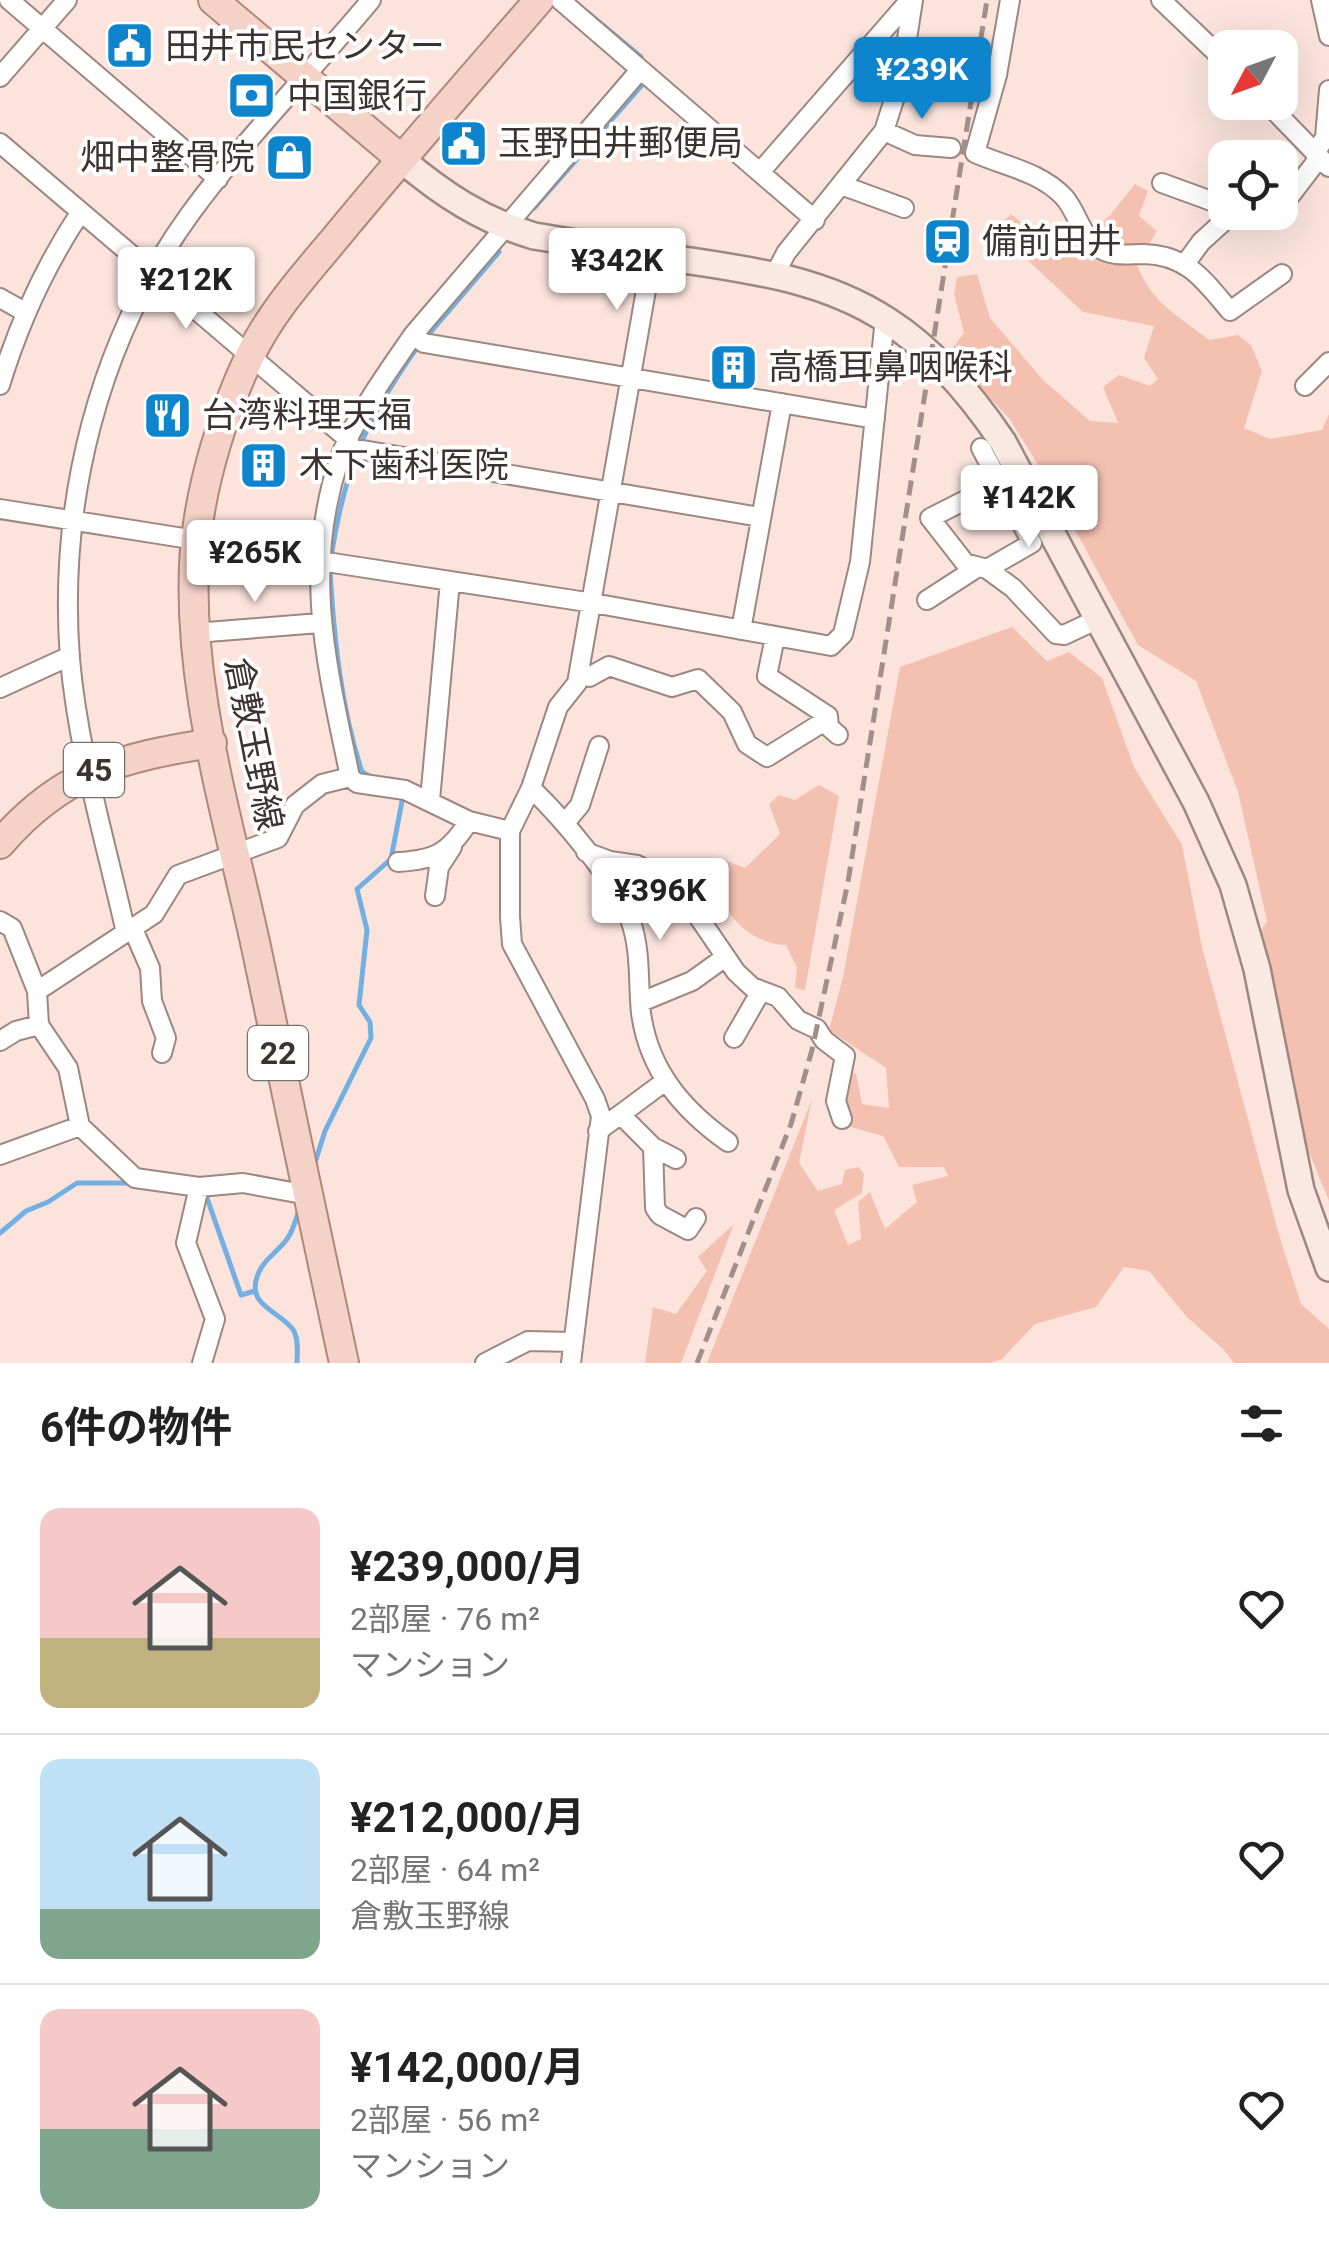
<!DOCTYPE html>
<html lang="ja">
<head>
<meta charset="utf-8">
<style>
  :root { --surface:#fff; --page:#f6f6f6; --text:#222; --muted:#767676; --line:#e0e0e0; --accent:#0e84cd }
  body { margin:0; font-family:Roboto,"Noto Sans JP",sans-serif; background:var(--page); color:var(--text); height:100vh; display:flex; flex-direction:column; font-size:38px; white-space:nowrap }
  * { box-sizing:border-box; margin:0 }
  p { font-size:32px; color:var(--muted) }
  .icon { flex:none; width:55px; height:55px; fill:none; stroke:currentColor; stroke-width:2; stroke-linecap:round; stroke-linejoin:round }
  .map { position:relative; height:1363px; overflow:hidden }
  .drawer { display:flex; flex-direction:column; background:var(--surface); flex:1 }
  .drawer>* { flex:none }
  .needle { width:65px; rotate:229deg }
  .fabs { position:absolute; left:1208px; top:30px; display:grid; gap:20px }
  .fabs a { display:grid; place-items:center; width:90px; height:90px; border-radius:20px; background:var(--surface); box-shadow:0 10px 40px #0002; font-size:50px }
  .price { position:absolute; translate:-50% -85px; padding:0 22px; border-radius:10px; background:#fff; color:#222; font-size:32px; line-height:65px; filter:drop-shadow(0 2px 5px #0008) }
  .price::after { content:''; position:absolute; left:50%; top:60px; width:30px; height:22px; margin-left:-15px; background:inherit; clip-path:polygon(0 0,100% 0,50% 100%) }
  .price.current { background:var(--accent); color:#fff }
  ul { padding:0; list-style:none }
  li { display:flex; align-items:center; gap:30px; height:250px; padding:0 40px }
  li+li { border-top:2px solid var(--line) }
  li span { display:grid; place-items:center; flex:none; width:280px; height:200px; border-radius:20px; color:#555 }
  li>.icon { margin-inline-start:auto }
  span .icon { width:120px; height:120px; fill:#fffc; stroke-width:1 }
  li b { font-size:42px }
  h2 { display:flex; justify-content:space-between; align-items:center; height:120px; padding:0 40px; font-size:42px }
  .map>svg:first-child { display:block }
  .green { fill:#f4c1b1 }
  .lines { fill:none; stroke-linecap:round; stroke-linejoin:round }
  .stream { stroke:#73afe0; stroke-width:5 }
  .street-casing { stroke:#9c8781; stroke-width:22 }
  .secondary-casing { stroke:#9c8781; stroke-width:30 }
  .primary-casing { stroke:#b0877b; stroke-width:32 }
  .street { stroke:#fff; stroke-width:18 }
  .secondary { stroke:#fae8e3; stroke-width:25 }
  .primary { stroke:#f5d2c8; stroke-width:28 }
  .rail { stroke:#a08f8a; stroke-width:5; stroke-dasharray:15 8; stroke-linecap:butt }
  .labels { text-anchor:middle; stroke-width:8; stroke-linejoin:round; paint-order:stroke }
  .shield { fill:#fff; stroke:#76706e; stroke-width:2.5 }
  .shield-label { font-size:32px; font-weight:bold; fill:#3c3330 }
  .poi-label { font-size:35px; fill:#3c3330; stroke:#fff; text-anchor:start }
  .street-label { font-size:35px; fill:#3c3330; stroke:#fff }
</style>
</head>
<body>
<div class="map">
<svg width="1329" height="1363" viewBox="0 0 1329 1363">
  <rect width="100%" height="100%" fill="#fce4dd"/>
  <path class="green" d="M1135,184l13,7 -9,25 18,15 -20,34c15,38 41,51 72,75l29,-5 13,10 11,26 -18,57 26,11 52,-9 7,-16v787l-37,-90 -34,-176 9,-14 -29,-129 -42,-111 -58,-36 -91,-166 -38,-61 -61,-64 16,-21 -10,-39 3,-17 20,-3 13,44 53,62 47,41 28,2 -15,-36 16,-12 31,11 8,-7 -14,-21 10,-32 -71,-14 -81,-76v-14l9,-8 53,43 47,-43z
    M1012,627l35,34 22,-9 33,26 32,89 48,78 20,102 77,288 22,69 28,25v34h-95l-10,-13 -38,-34 -37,-45 -25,-4 -28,40 -61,17 -33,35 -12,4h-283l105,-264 -13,64 19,28 24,-7 3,-14 14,-3 5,7 -2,19 -28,17 14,35 13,-6 -3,-37 12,-10 15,37 32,-27 -5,-17 36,-9 -4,-9h-45l-16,-31 -32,-9 -9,-24 7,-29 7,-1 6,31 27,4 -3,-40 -57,-38 14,-53 57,-310z
    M819,785l20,11 -34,194 -10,-2 2,-20 -11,-23c-43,-2 -63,-38 -83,-73l18,-13 24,9 35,-34 -11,-30 10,-9 16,5z
    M734,1224l-53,139h-36l8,-56 23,7 31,-43 -9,-14z"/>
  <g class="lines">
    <path class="stream" d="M587,12l54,45v8
      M534,208l108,-123v-9
      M429,334l70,-82
      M332,551c14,-86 34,-131 84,-202
      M330,572c4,66 11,136 32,200l9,5
      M314,1166l11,-35 46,-93 -1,-16 -11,-17 8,-75 -10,-41 34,-30 12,-63
      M207,1198l34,97 14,-4
      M0,1233l26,-22 22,-9 29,-19h54
      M297,1363c0,-10 2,-22 -3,-32 -13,-20 -47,-24 -37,-54 6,-18 20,-24 30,-38 6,-8 9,-20 12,-29"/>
    <defs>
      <path id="street" d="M9,0l209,179
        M560,0l255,220
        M1010,0l-13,75 -22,78c31,14 64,18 89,44 14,16 16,38 35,51 13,9 29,6 45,6 43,1 60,26 86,57l52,-37
        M1161,0l64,61
        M1321,0l8,36
        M0,77l67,-77
        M1266,102l63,65
        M884,131l31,14 36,3
        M0,143l349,297
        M1315,154l10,-17 4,-47
        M760,172l150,-172
        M1162,183l63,23
        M841,185l63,23
        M1280,209l39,-51
        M1185,264l16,-22 33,-30
        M775,274l11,-21 98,-122 17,-53 12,-78
        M0,298l25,14
        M413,335l11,8 451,76
        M0,385c19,-62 45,-119 80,-172
        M1305,386l24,-24
        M345,447l415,70
        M981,448l51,95 -45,26
        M999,483l-69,35 35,45 22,6 26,19 43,46 8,1 34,-16
        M0,509l196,31
        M320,561l273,42 238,43 12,-12 17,-72 25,-244
        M927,600l51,-33
        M741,630l41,-227
        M195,633l125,-10
        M775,637l-8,39 61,40 1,11 9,8
        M579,674l10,3 20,-11 63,21 26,-8 34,33 15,32 20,13 61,-38
        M0,688l70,-32
        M350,777c-23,-111 -48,-205 -11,-317 16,-44 48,-87 74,-125l227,-265
        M531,788c30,29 88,96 100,134 10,29 7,61 10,91 8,58 42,97 87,129
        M430,800l20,-219
        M565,823l15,-18 19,-59
        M586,852l24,9 27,4 39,19 60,88 16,15 26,10 20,23 19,9 7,11 21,16 -9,45 6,18
        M398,862c37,-2 51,-9 71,-41
        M676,884l22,-7
        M435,896l4,-29 13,-20
        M0,921l12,7 25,63 2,34 29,43 12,58 55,52 64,9 44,-4 65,12
        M133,929l17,39 2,33 14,37 -4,15
        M126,933c-20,-90 -48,-182 -56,-274 -12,-156 28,-318 120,-445 54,-74 122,-143 181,-214
        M37,991l117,-77 24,-39 100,-37 17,-33 27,-21 28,-7 7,6 48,7 64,31 41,10
        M641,1002l51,-21 32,-23
        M734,1038l27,-47
        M0,1041l16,-10 23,-6
        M621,1115l32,32 23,12
        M598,1131l66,-49
        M653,1147l2,61 5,7 28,15 8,-12
        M0,1155l80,-29
        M199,1187l-13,56 29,76 -13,44
        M485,1363l43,-22 45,1
        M571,1363l30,-247 -6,-17 -83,-155 -2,-27v-86l21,-43 27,-81 19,-24 75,-427"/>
      <path id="secondary" d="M401,159c41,35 81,61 133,77 45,7 90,15 136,22 75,11 153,20 218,63 47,30 84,75 115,121l193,360 37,83 24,84 44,221 28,78"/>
      <path id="primary" d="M213,0l188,159
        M0,844c61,-72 122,-87 212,-101
        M344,1363c-29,-136 -58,-271 -86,-407 -28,-133 -76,-281 -62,-417 7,-61 27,-126 53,-181 23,-50 64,-92 98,-134 63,-76 128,-150 192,-224"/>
    </defs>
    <use href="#street" class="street-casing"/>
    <use href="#secondary" class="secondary-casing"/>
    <use href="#primary" class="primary-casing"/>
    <use href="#street" class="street"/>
    <use href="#secondary" class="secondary"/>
    <use href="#primary" class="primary"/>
    <path class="rail" d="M697,1363l94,-239 21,-74 36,-168 139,-882"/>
  </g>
  <defs>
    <symbol id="civic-square" viewBox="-11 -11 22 22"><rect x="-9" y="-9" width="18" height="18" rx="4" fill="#0e84cd" stroke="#fff"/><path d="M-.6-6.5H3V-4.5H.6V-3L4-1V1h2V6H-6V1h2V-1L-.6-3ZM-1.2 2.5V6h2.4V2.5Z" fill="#fff"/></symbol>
    <symbol id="bank-square" viewBox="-11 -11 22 22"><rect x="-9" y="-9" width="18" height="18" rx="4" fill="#0e84cd" stroke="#fff"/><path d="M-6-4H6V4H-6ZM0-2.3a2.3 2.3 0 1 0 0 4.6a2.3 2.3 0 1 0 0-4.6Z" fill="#fff"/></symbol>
    <symbol id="shop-square" viewBox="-11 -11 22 22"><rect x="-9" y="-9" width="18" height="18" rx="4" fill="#0e84cd" stroke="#fff"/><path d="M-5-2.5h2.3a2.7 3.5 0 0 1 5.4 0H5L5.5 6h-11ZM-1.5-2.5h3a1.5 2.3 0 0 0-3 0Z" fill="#fff"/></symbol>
    <symbol id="station-square" viewBox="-11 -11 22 22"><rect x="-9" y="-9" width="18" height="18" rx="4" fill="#0e84cd" stroke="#fff"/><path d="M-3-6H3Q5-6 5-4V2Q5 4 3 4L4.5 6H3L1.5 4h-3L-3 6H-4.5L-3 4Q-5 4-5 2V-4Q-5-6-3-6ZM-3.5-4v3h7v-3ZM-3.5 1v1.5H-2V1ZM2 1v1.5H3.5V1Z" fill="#fff"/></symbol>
    <symbol id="building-square" viewBox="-11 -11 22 22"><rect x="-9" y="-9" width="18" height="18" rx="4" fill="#0e84cd" stroke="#fff"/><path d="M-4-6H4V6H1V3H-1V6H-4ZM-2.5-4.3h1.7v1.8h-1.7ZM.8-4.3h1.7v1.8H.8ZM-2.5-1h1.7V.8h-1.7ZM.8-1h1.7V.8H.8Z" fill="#fff"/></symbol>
    <symbol id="restaurant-square" viewBox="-11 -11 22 22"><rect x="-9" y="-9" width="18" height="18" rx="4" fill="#0e84cd" stroke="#fff"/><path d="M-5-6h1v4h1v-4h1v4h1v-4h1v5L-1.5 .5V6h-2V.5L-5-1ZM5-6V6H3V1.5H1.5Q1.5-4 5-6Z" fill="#fff"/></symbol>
  </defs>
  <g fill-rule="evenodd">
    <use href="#civic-square" x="102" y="18" width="55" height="55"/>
    <use href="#bank-square" x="224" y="68" width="55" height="55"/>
    <use href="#civic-square" x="436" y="116" width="55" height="55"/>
    <use href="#shop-square" x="262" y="130" width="55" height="55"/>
    <use href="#station-square" x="920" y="214" width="55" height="55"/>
    <use href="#building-square" x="706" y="340" width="55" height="55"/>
    <use href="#restaurant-square" x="140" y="388" width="55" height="55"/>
    <use href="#building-square" x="236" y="438" width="55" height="55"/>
  </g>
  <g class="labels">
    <g class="shield">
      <rect x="64" y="743" width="60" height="54" rx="8"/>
      <rect x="248" y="1026" width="60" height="54" rx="8"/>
    </g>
    <g class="shield-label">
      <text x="94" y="781">45</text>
      <text x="278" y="1064">22</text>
    </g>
    <g class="poi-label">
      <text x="165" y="58">田井市民センター</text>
      <text x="287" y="108">中国銀行</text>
      <text x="498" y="155">玉野田井郵便局</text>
      <text x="255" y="169" text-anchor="end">畑中整骨院</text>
      <text x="982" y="253">備前田井</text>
      <text x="768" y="379">高橋耳鼻咽喉科</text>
      <text x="202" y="427">台湾料理天福</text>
      <text x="299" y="477">木下歯科医院</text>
    </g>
    <g class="street-label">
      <text transform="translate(254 744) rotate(79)" y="12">倉敷玉野線</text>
    </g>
  </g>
</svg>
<div class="fabs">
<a><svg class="needle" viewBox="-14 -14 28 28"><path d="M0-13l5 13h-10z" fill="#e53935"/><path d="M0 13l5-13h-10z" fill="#767676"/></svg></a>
<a><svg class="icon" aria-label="locate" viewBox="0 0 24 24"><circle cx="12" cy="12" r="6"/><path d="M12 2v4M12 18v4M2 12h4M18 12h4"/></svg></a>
</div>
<b class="price current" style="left:922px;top:122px">¥239K</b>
<b class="price" style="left:617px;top:313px">¥342K</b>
<b class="price" style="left:186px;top:332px">¥212K</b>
<b class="price" style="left:1029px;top:550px">¥142K</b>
<b class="price" style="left:255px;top:605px">¥265K</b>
<b class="price" style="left:660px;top:943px">¥396K</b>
</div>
<section class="drawer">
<h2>6件の物件<svg class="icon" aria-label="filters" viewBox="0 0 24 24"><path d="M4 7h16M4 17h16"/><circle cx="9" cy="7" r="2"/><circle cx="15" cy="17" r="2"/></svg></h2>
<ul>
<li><span style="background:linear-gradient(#f6c9c9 65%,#c2b280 0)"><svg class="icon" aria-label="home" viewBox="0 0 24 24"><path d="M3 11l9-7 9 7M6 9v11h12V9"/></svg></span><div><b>¥239,000/月</b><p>2部屋 · 76 m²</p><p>マンション</p></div><svg class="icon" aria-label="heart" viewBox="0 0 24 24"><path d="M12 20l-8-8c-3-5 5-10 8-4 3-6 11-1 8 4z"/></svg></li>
<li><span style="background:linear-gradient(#bfe0f5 75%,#7fa58c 0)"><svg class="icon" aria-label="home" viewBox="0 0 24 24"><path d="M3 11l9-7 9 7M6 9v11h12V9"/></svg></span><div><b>¥212,000/月</b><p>2部屋 · 64 m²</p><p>倉敷玉野線</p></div><svg class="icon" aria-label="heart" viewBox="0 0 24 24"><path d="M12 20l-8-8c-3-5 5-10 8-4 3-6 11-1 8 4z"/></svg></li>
<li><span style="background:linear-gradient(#f6c9c9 60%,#7fa58c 0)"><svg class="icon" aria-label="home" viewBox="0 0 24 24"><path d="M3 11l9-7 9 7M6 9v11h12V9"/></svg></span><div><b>¥142,000/月</b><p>2部屋 · 56 m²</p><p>マンション</p></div><svg class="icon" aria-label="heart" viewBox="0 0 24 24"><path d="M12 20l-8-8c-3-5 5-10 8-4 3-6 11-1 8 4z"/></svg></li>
</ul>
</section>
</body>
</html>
